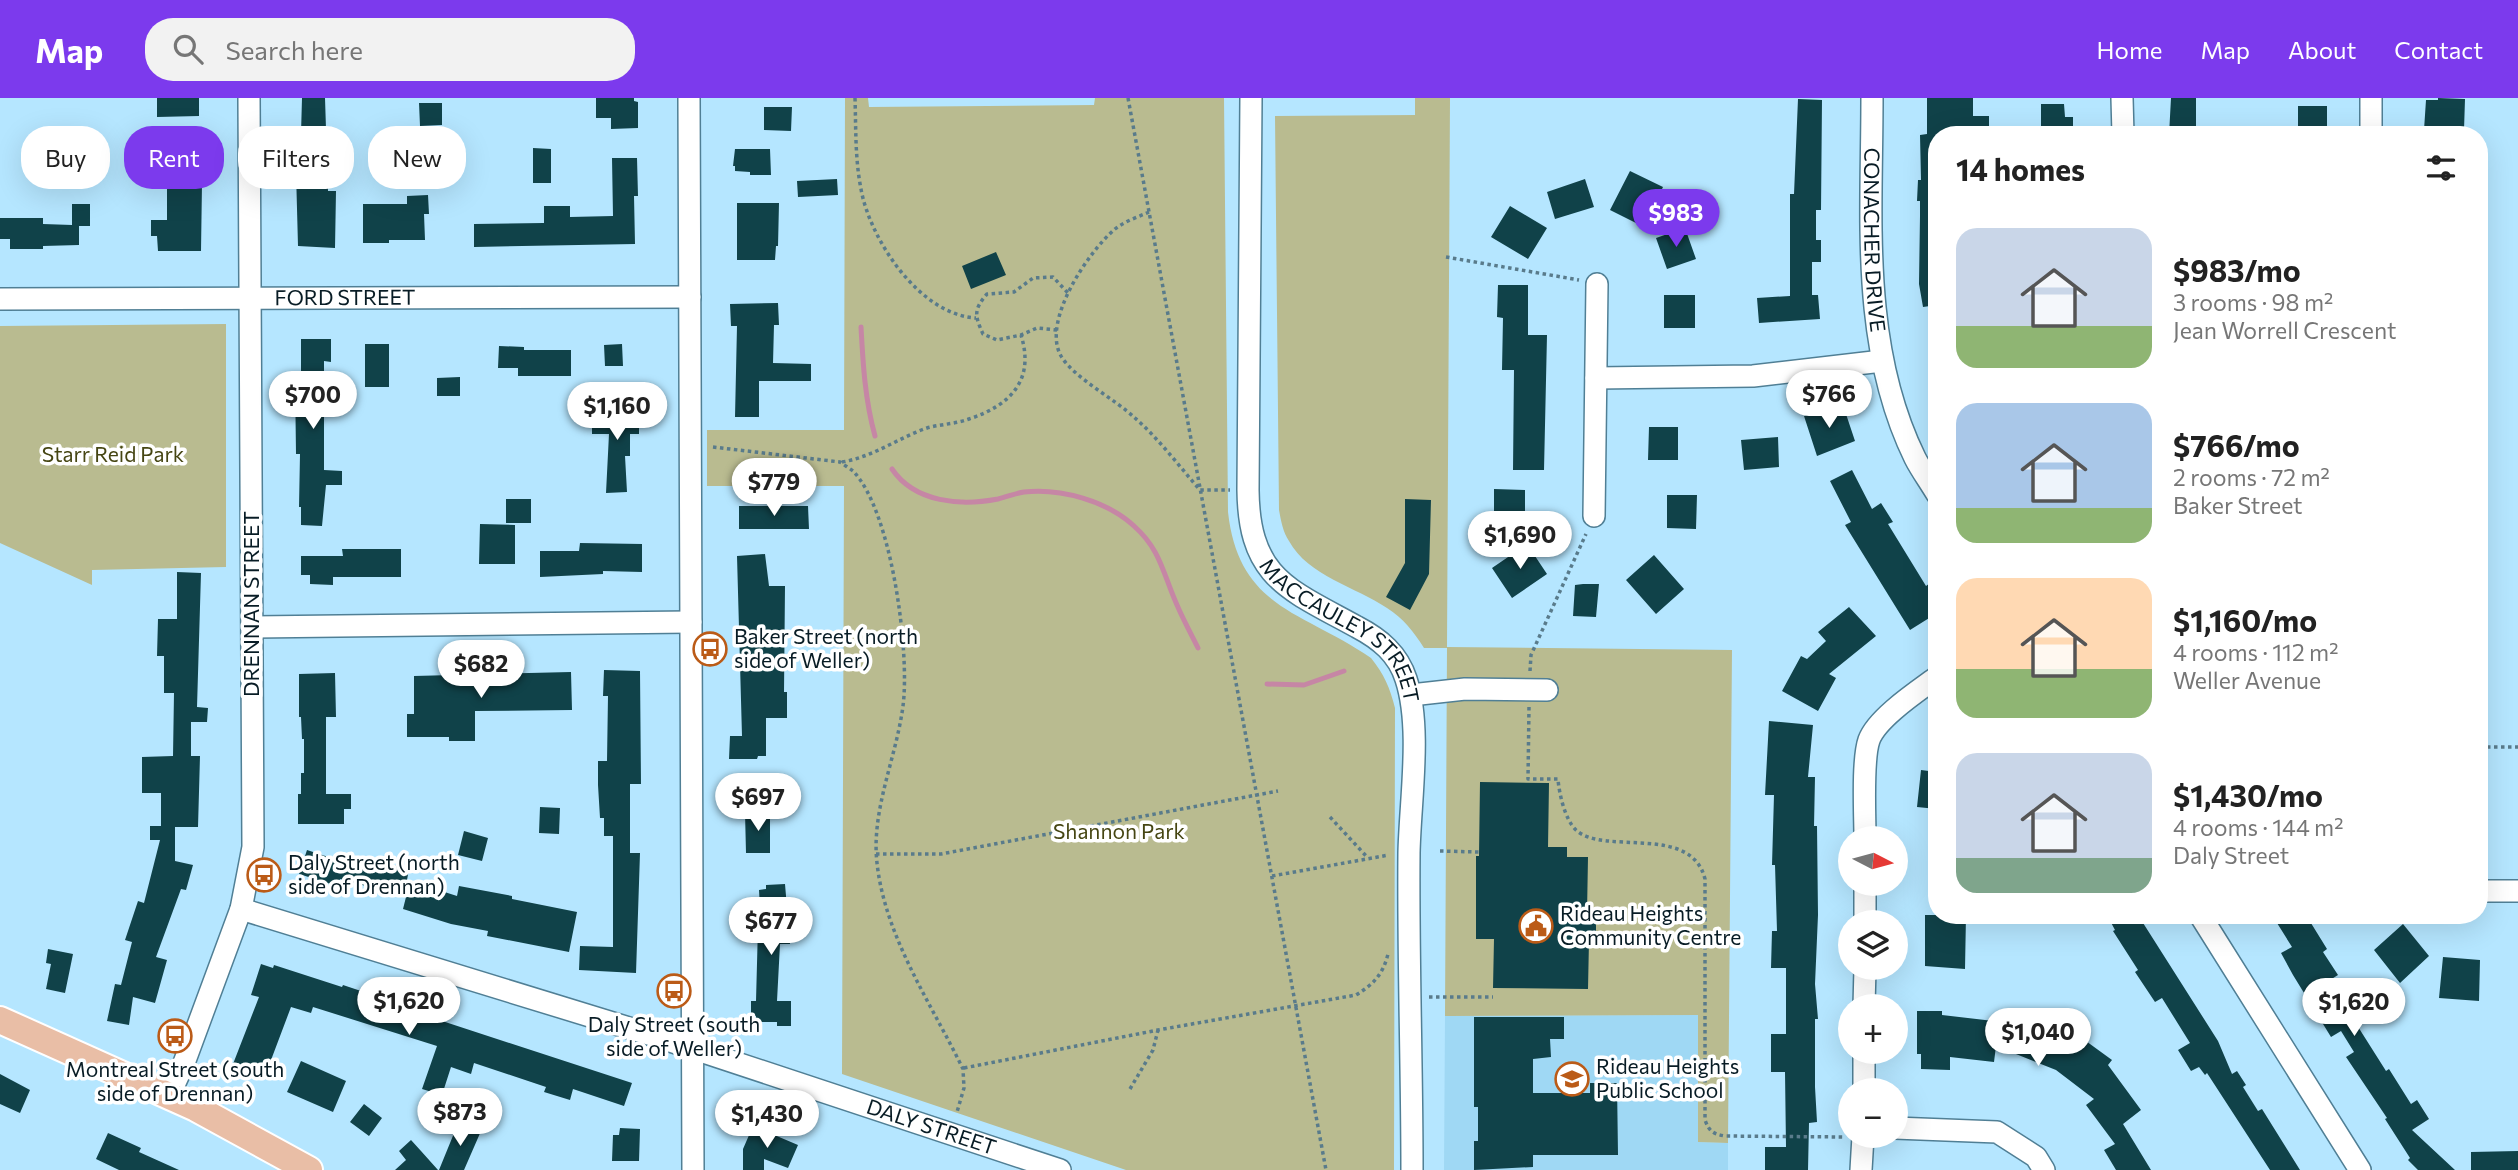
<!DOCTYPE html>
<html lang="en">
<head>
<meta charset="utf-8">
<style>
  :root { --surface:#fff; --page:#f2f2f2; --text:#222; --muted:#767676; --accent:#7c3aed }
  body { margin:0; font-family:Commissioner,sans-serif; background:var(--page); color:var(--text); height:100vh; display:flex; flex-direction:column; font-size:26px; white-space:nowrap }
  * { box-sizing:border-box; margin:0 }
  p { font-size:23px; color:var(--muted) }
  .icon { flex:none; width:38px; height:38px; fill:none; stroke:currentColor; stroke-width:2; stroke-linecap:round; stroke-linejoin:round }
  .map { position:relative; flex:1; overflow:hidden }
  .panel { position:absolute; left:1928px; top:28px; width:560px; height:798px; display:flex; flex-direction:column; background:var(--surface); border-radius:28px; box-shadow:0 7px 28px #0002 }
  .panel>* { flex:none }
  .hud { position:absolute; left:21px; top:28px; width:665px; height:63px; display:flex; gap:14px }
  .needle { width:46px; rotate:96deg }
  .tools { position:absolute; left:1838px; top:728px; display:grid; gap:14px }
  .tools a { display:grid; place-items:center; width:70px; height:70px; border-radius:50%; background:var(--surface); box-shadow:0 7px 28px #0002; font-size:35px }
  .price { position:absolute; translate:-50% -60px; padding:0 16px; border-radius:24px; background:#fff; color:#222; font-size:23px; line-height:46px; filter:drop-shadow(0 2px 4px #0008) }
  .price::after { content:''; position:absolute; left:50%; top:42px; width:21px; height:16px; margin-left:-10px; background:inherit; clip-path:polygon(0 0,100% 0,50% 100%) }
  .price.current { background:var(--accent); color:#fff }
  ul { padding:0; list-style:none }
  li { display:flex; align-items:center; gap:21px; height:175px; padding:0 28px }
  li span { display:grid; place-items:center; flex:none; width:196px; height:140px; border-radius:21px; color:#555 }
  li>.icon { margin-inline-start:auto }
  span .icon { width:84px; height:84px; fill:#fffc; stroke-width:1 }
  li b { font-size:30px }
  h2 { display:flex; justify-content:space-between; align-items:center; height:84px; padding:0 28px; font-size:30px }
  .tag { padding:0 24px; border-radius:28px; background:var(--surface); box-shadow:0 7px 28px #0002; font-size:24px; line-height:63px }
  .tag.current { background:var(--accent); color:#fff }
  header { display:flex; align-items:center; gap:42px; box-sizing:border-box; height:98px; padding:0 35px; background:var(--accent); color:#fff }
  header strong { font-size:33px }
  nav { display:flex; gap:38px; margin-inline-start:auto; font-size:24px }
  .search { width:490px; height:63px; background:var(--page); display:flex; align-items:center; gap:18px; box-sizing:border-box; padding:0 24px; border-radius:28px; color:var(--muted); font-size:26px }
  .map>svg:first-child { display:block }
  .built { fill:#9fd8f4 }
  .green { fill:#b9bb90 }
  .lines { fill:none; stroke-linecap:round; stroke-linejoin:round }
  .stream { stroke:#c686a5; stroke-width:5 }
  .building { fill:#104249 }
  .minor-casing { stroke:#507f95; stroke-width:24 }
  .major-casing { stroke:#fff; stroke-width:30 }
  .path { stroke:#597b8b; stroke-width:3.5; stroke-dasharray:3.5 3.5; stroke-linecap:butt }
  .minor { stroke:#fff; stroke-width:21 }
  .major { stroke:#e9bea6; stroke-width:26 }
  .labels { text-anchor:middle; stroke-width:7; stroke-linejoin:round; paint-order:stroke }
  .street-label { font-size:21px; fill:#081c25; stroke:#fff }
  .park-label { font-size:21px; fill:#464613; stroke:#fff }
  .poi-label { font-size:21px; fill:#081c25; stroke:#fff; text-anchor:start }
</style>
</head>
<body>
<header>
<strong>Map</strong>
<div class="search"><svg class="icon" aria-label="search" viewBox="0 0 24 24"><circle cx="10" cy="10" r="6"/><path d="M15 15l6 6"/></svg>Search here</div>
<nav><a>Home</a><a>Map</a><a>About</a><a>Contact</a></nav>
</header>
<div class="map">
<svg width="2518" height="1072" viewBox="0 0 2518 1072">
  <rect width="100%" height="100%" fill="#b5e6ff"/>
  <path class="built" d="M1699,917l-1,127 30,1v27h-284l1,-154z"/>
  <path class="green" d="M845,0h23l1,9 225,-2 1,-7h129l4,414c11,98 76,99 143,146 13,16 19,30 24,50l-1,462h-268l-284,-96 2,-588h-137v-56h137z
    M1415,0h35l-3,549 285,3 -4,493 -30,-1v-127l-253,1 2,-368h-23c-10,-16 -21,-30 -37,-40 -31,-21 -79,-32 -98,-67 -6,-9 -8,-20 -10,-31l-4,-394 140,-1z
    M226,226v243l-134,3v15l-92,-42v-217z"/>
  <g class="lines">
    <path class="stream" d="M861,229c2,37 4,73 14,109
      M892,371c23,34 69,37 106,30 9,-2 18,-6 26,-7 37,-4 83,9 110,34 27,24 29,48 43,79 6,14 14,29 21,43
      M1267,586l37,1 40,-14"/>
  </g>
  <path class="building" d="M157,0h42v18l-42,1z
    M302,0h23l3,93h8l-1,57 -37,-2 -3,-112h6z
    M596,0h38v3l4,1v26l-27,1v-11h-15z
    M1927,0h46v18h16v16h-44v3h-8v170l-14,2 -4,-23 1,-68v-15h-3l1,-21h3l-1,-45 7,-1z
    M2171,0h25v37h-27z
    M2438,0l27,1 -1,31h-40l2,-30h12z
    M1798,1l24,1 -1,110h-5v30h5v22h-9v33h6l2,24 -61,4 -2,-25 33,-2v-102h4z
    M419,5h23v22l-22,1z
    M2041,6h23l1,13h8v18h-32z
    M2298,8h29v29h-29z
    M764,9h28l-1,24 -27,-1z
    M381,35l21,1v32l-22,-1z
    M533,50l18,1v34h-18z
    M735,51h35l1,26h-21v-3l-15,-1v-5h-2z
    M612,60h25l1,38h-4l1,48 -161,3v-23l70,-1v-17h26v11l43,-1z
    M1630,73l33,16 -19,40 -34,-17z
    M167,75h31v10h4l-1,68h-43l-1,-15h-6v-16h16z
    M837,81l1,16 -40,2 -1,-16z
    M1585,81l9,28 -39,12 -8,-27z
    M428,97l1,19h-5l1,26h-36v3h-26v-39h44v-8z
    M737,105h42l-1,43h-2l-1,14h-38z
    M72,106h18v22h-11v19l-36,1v3h-33v-10h-10v-21h43v6l29,1z
    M1510,108l37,22 -19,31 -37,-22z
    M1685,130l11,31 -29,10 -11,-31z
    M996,154l10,23 -35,14 -9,-23z
    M1498,187h30v50h19l-3,135h-31l1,-100h-12l1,-52 -6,-1z
    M1664,197h31v33h-31z
    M778,205l1,22h-5l-1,38 38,1v17h-52v36h-24l2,-91h-6l-1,-22z
    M301,241h30v23l-7,-1v109l18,1v14h-16l-4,41 -21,-1v-18h-2l1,-53h-4l-1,-77h6z
    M365,246h24v43h-24z
    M622,246l1,22h-18l-1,-21z
    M499,248l25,1v3h47v26h-53v-8h-20z
    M460,279v19h-23v-18z
    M1844,310l11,33 -38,15 -13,-40 20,-7 2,5z
    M592,311h47v25h-9v22h-5l2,36 -21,1 3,-59h-17z
    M1649,329h29v33h-30z
    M1778,339l1,30 -35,3 -3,-30z
    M1852,372l20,39 9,-6 12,19 -5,2 38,62 4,-3 7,11v10l-7,5 4,6 -24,15 -65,-105 6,-3 -21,-41z
    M1494,391l31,1v34l-31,-1z
    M1667,397h30l-1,34 -29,-1z
    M506,401h25v24h-25z
    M1405,401l26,1 -2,74 -19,36 -24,-13 19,-34z
    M739,408h69l1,23h-70z
    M480,426l35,1v39h-36z
    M580,445l62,1v28l-39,-1v3l-63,3v-26h39z
    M1527,446l20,30 -35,24 -20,-30z
    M342,451h59v28h-68v8l-23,-1v-9h-9v-19h42z
    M765,456l4,32h16l-1,106h3v26h-21v38h-8l-1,3h-28l1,-23h12l-5,-180z
    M1654,457l30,34 -28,25 -30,-34z
    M177,474l24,1 -4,134 11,1 -1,14h-16v34h9l-2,71h-23v34l18,4 -7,25 -5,-1 -25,68 11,3 -12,43 -22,-6 -4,28 -22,-4 8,-37 6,1 11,-43 -7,-2 13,-39 6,2 16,-63h-10v-14h11v-33h-19v-36l31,-1 1,-63h-10v-37h-7l1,-37h19z
    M1583,486h16l-3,33 -23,-1 2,-31z
    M1849,509l27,29 -47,38 7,4 -18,33 -36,-20 19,-35 6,3 19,-18 -8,-9z
    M604,572l36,1 1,113h-11v69h10l-4,120 -57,-3 1,-24 33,1v-111h-9v-18h-4l-2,-33v-24h9l1,-65h-5z
    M571,574l1,38 -97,1v30h-26v-4h-42v-23h7v-38z
    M335,575l1,44h-10v77h25v15h-7v15h-46v-30h3v-21h3v-34h-2l-1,-22h-2v-43z
    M1769,623l44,4 -5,52h7l-1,49h3l1,89 -3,69 3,35h-3v68l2,35 -8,1 -1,47h-43v-23h21l-1,-75h-14v-38h15v-66h-15l1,-37h5l-2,-66h-3l2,-70h-9z
    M1921,672l16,2v37l-20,-2z
    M1480,684l69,1 -1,64h19v10h21l-1,56h9v27h-7l-1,49 -95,-1 1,-49h-18v-83h3z
    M540,709l20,1 -1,26 -20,-1z
    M745,714l25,2v39h-24z
    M464,733l24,7 -6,23 -24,-6z
    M307,752l55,18 3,-10 44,11 -2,11 50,16 2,-10 53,10v3l65,13 -8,40 -82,-16 1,-5 -37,-7 -48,-15 3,-12 -66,-18 -3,7 -38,-12z
    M785,786l5,60h-10l-3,57h14v25h-14v-4h-21v-6h-5v-15h5l2,-75h3l-2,-36 7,-1v-4z
    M1925,817h41l-1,54 -40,-3z
    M2107,817h31l80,126 14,33 5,-3 9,14 -3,2 15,24 4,-2 38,61h-30l-63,-97 -2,2 -6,-8 -8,4 -13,-21 12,-7 -28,-45 -7,4 -20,-30 3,-2 -25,-39 2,-1z
    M2272,817h34l21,34 -4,3 15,23 -8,5 28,40 -3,2 31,49 3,-2 22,35 6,-4 12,19 -17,11 43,40h-37l-10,-10 2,-2 -25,-39 2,-1 -41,-61 8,-5 -13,-21 -10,6 -38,-62 -12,-22 11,-6z
    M2403,826l26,32 -29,27 -26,-33z
    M48,851l25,5 -8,39 -19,-4 5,-25 -5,-1z
    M2443,859l37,3 -1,41 -40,-3z
    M261,866l12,4 1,-3 68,22 1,-2 39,13 -1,3 251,82 -8,23 -51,-17 -3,11 -26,-8 2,-5 -72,-24 -3,11 -20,-7 -9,28 -20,-6 15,-43 -124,-39 -2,6 -20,-6 -26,69 -32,-12 26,-67 -8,-2z
    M1917,913h25v4l86,10 46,18 5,-7 33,24 -4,5 33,45 -18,14 28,46h-35l-12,-20 11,-6 -29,-39 8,-6 -38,-29 -60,-24 -2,16 -44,-5v13l-29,-1v-15h-4z
    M1474,919h90v22h-14l1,18 -18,2v34h57v-10h27l1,72h-85v12l-59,3v-29h4v-34h-4z
    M301,963l45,20 -13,31 -46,-20z
    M0,976l30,16 -10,23 -20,-9z
    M364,1006l18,14 -13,18 -19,-14z
    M459,1023l22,10 -17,39h-25z
    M753,1028l45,19 -10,23 -24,-9v11h-21v-21z
    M620,1030l20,1 -1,32h-27l1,-26h6z
    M108,1035l33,15 -2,4 40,18h-60l-23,-11z
    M411,1042l10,11 17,19h-43l11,-10 -7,-9z
    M2518,1053v19h-47v-18z"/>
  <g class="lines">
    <defs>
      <g id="minor">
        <path d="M689,0l4,1072"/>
        <path id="s1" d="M1251,0l-3,392c1,88 40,99 109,137 23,12 41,27 49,52 16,49 4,122 3,174 -1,105 3,211 3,317"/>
        <path id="s2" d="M1872,0c0,120 -12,248 43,360 6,12 15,24 22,36"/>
        <path d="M2122,0l1,37"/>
        <path d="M2371,37v-37"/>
        <path id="s3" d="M0,201l690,-2"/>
        <path d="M1596,280l157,-2 129,-15"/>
        <path d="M1594,418l3,-232"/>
        <path d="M252,529l439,-5"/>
        <path d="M1411,597l54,-6 82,1"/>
        <path d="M1865,740c0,-23 -3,-78 4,-98 8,-22 49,-49 68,-63"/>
        <path d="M2480,793h38"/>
        <path id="s4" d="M241,811l414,127 405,134"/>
        <path d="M2200,817l160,255"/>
        <path d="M1865,824v-38"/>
        <path d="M1864,908l1,-38"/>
        <path d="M1864,992v-38"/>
        <path d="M169,998l15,-33 57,-154 12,-62 -4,-749"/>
        <path d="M1895,1030l102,4 39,25 8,13"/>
        <path d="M1861,1072l2,-34"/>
      </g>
      <path id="major" d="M0,922l196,88 113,62"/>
    </defs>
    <use href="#minor" class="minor-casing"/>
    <use href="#major" class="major-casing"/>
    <path class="path" d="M855,0c1,31 0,61 6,91 9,51 59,126 115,129
      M1128,0l198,1072
      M1149,114c-11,5 -24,9 -34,17 -26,22 -74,92 -54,127 13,22 54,43 74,62 24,21 44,48 65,72h30
      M1446,159l133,23
      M1057,232l-20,-2 -16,7 -24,5 -14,-6c-8,-18 -10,-24 4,-40l27,-2 19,-14 20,-1 15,16
      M713,349l127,15c4,3 9,6 13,9 39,40 57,182 50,235 -7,53 -32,104 -26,157 8,74 54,140 86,206l1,19 -7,24
      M842,364c31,-5 56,-24 85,-34 14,-4 29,-4 42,-9 42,-14 66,-39 52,-84
      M1530,573l1,-16 55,-121
      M1529,609l-1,72h30c1,14 7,41 18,51 28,26 115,-7 129,49v241c4,11 8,14 20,16l118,1
      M2480,649h38
      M1330,719l38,41
      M1440,753l39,1
      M876,756h65l337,-63
      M1272,778l117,-21
      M1429,899h64
      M964,970l194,-38 198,-35c18,-11 27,-21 32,-41
      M1130,991l23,-39 5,-20"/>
    <use href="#minor" class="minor"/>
    <use href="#major" class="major"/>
  </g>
  <defs>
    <symbol id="bus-ring" viewBox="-11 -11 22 22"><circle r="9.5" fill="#fff" stroke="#bb5b17" stroke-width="1.5"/><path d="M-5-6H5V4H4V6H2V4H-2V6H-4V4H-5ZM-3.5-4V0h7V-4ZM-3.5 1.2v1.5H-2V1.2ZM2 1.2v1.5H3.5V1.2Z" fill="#bb5b17"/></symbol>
    <symbol id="civic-ring" viewBox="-11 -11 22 22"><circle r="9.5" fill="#fff" stroke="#bb5b17" stroke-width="1.5"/><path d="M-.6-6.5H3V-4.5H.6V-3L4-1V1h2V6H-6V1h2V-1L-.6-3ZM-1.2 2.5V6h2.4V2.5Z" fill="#bb5b17"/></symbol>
    <symbol id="school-ring" viewBox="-11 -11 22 22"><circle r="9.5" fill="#fff" stroke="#bb5b17" stroke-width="1.5"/><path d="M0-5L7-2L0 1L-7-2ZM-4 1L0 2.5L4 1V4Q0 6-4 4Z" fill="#bb5b17"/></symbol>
  </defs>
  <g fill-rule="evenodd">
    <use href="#bus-ring" x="691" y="532" width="38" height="38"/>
    <use href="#bus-ring" x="245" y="758" width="38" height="38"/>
    <use href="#civic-ring" x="1517" y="809" width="38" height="38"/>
    <use href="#bus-ring" x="655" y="874" width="38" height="38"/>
    <use href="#bus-ring" x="156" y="919" width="38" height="38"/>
    <use href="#school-ring" x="1553" y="962" width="38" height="38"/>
  </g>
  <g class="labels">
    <g class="street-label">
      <text dy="7" stroke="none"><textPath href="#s2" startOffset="142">CONACHER DRIVE</textPath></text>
      <text dy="7" stroke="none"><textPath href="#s3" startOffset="345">FORD STREET</textPath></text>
      <text transform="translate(252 506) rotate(-90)" y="7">DRENNAN STREET</text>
      <text dy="7" stroke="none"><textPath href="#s1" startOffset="572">MACCAULEY STREET</textPath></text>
      <text dy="7" stroke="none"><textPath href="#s4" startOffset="724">DALY STREET</textPath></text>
    </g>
    <g class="park-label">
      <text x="113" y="364">Starr Reid Park</text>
      <text x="1119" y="741">Shannon Park</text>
    </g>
    <g class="poi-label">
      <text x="734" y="546">Baker Street (north<tspan x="734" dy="24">side of Weller)</tspan></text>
      <text x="288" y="772">Daly Street (north<tspan x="288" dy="24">side of Drennan)</tspan></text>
      <text x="1560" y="823">Rideau Heights<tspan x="1560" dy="24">Community Centre</tspan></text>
      <text x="674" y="934" text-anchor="middle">Daly Street (south<tspan x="674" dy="24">side of Weller)</tspan></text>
      <text x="1596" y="976">Rideau Heights<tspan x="1596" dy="24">Public School</tspan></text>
      <text x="175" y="979" text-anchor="middle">Montreal Street (south<tspan x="175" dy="24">side of Drennan)</tspan></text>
    </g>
  </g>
</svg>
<div class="tools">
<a><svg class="needle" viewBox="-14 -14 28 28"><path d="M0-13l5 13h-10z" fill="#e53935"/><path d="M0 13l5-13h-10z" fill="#767676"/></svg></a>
<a><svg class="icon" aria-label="layers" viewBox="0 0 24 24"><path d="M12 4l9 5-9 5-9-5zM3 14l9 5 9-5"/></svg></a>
<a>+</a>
<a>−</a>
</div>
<b class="price current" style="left:1676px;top:151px">$983</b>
<b class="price" style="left:1829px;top:332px">$766</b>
<b class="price" style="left:313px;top:333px">$700</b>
<b class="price" style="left:617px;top:344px">$1,160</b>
<b class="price" style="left:774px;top:420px">$779</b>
<b class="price" style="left:1520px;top:473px">$1,690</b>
<b class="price" style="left:481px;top:602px">$682</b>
<b class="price" style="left:758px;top:735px">$697</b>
<b class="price" style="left:771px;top:859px">$677</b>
<b class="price" style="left:409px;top:939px">$1,620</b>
<b class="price" style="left:2354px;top:940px">$1,620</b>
<b class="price" style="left:2038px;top:970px">$1,040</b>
<b class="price" style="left:460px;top:1050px">$873</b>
<b class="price" style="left:767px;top:1052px">$1,430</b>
<div class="hud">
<a class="tag">Buy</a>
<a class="tag current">Rent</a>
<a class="tag">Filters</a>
<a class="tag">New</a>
</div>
<section class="panel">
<h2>14 homes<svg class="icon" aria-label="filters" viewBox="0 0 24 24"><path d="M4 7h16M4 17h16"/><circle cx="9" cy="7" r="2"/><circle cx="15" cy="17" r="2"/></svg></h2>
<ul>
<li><span style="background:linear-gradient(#c9d6e8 70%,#8fb573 0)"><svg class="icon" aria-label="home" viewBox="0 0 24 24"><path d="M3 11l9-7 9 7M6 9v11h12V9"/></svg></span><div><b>$983/mo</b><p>3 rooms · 98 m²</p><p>Jean Worrell Crescent</p></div></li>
<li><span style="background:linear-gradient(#a9c7e8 75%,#8fb573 0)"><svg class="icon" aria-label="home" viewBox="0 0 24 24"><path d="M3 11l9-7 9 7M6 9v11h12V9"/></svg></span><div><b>$766/mo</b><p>2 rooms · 72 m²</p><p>Baker Street</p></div></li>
<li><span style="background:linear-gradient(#ffd9b3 65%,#8fb573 0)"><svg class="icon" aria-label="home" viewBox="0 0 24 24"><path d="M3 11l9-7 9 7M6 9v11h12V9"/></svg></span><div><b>$1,160/mo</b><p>4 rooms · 112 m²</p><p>Weller Avenue</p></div></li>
<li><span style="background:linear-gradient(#c9d6e8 75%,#7fa58c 0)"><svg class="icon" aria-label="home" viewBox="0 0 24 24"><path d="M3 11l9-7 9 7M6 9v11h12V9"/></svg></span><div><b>$1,430/mo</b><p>4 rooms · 144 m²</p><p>Daly Street</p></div></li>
</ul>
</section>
</div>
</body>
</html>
